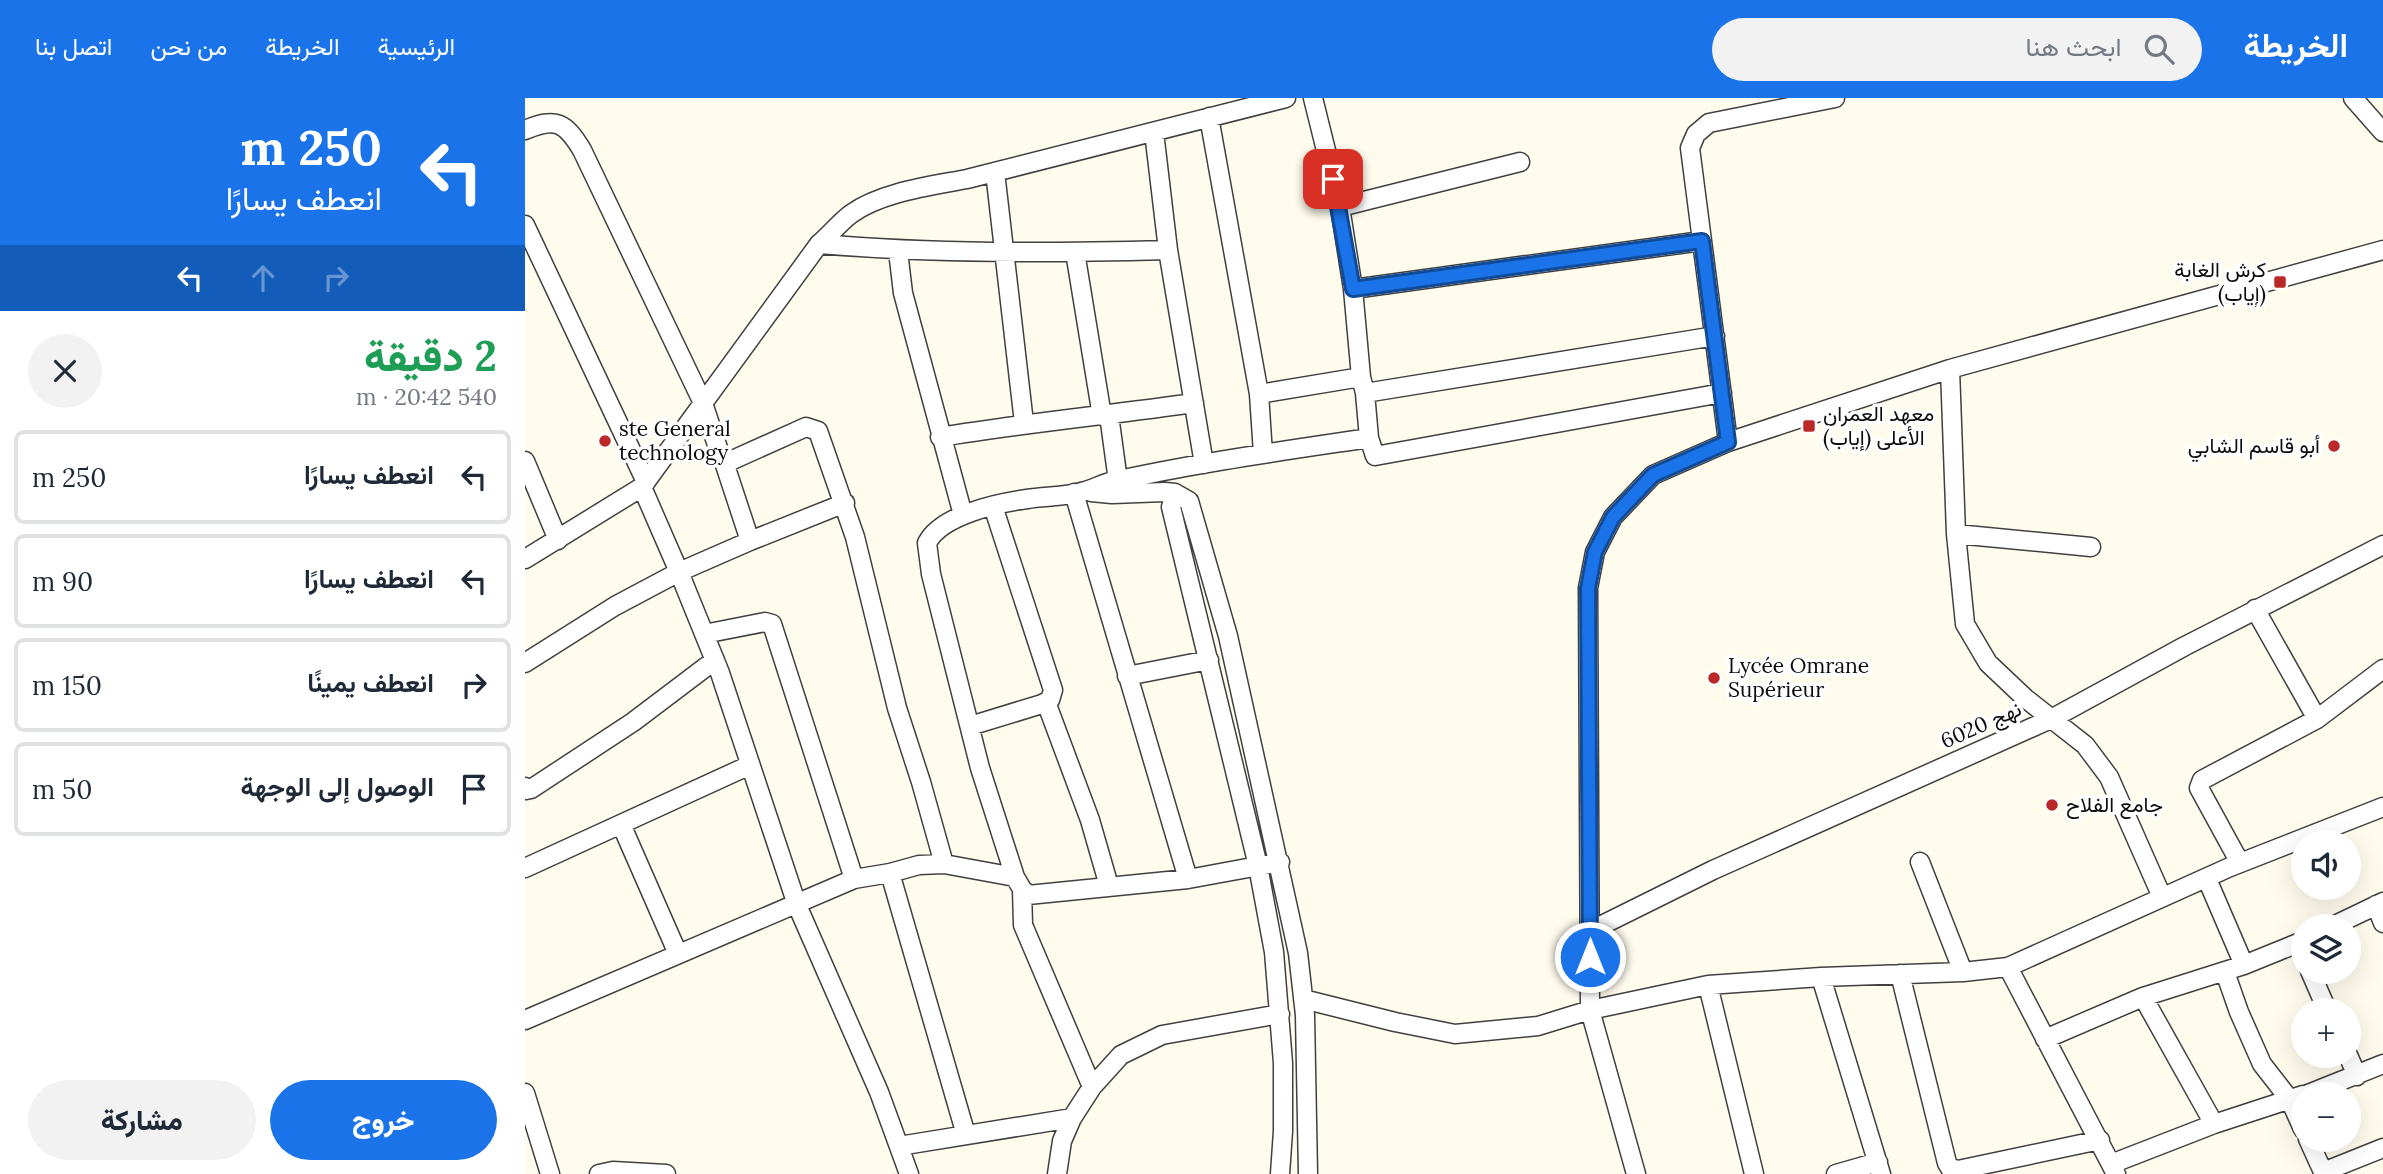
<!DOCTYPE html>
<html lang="ar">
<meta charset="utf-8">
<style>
body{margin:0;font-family:Lora,Vazirmatn,serif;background:#f2f2f3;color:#1f2937;direction:rtl;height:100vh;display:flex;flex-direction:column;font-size:26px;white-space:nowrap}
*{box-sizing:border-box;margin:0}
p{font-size:23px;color:#747a83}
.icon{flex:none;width:38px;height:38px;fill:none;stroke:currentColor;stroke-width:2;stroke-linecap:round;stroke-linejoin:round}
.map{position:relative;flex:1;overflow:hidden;direction:ltr}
.details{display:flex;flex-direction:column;background:#fff;width:525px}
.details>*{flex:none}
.guide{background:#1a73e8;color:#fff;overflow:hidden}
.buttons{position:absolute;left:1766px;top:732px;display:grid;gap:14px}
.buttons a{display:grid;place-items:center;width:70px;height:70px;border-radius:50%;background:#fff;box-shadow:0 7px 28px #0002;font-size:35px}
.pin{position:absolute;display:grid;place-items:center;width:60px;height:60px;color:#fff;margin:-30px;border-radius:14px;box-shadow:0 4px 10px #0006}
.me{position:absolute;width:77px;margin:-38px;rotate:0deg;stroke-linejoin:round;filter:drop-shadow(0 0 5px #0008)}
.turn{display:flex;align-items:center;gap:24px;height:147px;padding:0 28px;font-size:32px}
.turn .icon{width:91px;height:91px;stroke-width:2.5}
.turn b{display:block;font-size:49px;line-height:60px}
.lanes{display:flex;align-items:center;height:66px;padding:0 28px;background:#0003;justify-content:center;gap:35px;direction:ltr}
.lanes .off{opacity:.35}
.round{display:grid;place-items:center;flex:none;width:74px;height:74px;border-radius:37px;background:#f2f2f3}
.summary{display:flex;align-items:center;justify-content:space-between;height:119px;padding:0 28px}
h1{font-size:42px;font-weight:800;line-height:52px;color:#1e9e55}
.cta{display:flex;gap:14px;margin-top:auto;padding:14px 28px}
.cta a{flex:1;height:80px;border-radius:42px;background:#1a73e8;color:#fff;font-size:28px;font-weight:800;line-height:80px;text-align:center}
.cta a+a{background:#f2f2f3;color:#1f2937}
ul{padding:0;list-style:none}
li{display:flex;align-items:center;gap:21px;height:94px;margin:0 14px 10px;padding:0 14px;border:4px solid #e0e1e3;border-radius:10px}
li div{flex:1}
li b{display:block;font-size:26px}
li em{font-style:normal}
header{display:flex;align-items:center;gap:42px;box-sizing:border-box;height:98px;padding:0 35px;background:#1a73e8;color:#fff}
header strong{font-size:33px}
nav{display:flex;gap:38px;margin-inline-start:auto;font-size:24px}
.search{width:490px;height:63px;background:#f2f2f3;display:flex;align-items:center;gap:18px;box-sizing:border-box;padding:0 24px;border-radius:38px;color:#747a83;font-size:26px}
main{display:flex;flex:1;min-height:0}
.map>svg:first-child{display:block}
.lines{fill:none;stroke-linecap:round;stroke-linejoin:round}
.minor-casing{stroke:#404040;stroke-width:21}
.minor{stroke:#fff;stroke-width:18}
.route-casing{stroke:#114b97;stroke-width:18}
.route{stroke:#1a73e8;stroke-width:12}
.poi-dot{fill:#ba2828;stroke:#fff;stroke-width:2.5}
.labels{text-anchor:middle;stroke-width:7;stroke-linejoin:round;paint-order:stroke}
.poi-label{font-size:21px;fill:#0d0d0d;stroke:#fff;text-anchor:start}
.street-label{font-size:21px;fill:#0d0d0d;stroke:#fff}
</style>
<header>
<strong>الخريطة</strong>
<div class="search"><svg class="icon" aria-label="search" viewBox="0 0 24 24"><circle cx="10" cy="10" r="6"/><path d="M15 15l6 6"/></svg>ابحث هنا</div>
<nav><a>الرئيسية</a><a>الخريطة</a><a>من نحن</a><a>اتصل بنا</a></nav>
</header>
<main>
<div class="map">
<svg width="1858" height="1076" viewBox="0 0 1858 1076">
<rect width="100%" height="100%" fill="#fffcee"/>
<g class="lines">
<g class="minor-casing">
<path id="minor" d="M788 0 815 109 828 191 836 279 840 295 844 340 850 358 1197 295
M1828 0 1858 34
M684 19 734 296 738 356
M0 32C31 19 40 24 57 52L178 305 197 362 203 364 281 329 293 333 330 439 372 610 396 684 419 766
M629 34 643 152 679 366
M470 74 499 325
M815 109 995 64
M0 127 121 384
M294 146C411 156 527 155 643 152
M373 153 378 195 438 417
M550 154 577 318
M828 191 1177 143
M1425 271 1431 436 1440 526 1463 565 1500 600 1560 647 1584 679 1637 799
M840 295 1190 238
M734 296 836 279
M584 317 593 383
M415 339C500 325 584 317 669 305
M1203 344 1165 50 1171 36 1184 25 1310 0
M0 363 33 442
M199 364 225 443 320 405
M117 389 154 474 195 575 272 807 354 994 384 1076
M566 394 587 396 640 394 650 395 664 403 703 538 773 855 780 917 783 1076
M549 395 663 781
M650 395 646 409 733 768 749 854 758 965V1033L755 1076
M1431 436 1566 449
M0 461 117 389 294 146C305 137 315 124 326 116 356 94 406 88 442 81L761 0
M1730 511 1792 621
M179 536 240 524 247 526 329 781
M0 565 90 508 154 474 225 443
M602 578 684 562
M521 604 565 722 584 788
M445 628 517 606 525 602 528 592 468 408
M0 689 1 692 6 691 108 624 190 562
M96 726 153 856
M755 764 663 781 503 797 497 791 490 779 455 670 406 476 402 445C416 417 473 405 502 401 521 398 542 399 560 393 569 391 577 386 585 384 670 365 757 353 844 340
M1395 764 1438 874
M1715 765 1674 690 1677 682 1792 621 1858 571
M0 770 225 667
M365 775 441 1037
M1682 781 1719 867
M497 791 498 827 567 989
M1851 807 1858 825
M1808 828 1858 804
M1065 833 1188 772 1528 620 1660 548 1858 447
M1483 869 1591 1076
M1785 873 1802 912
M1700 874 1714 914 1737 966 1765 1002 1778 1031
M1375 876 1422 1065 1425 1070 1433 1072 1575 1042
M1296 879 1356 1076
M1183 887 1229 1076
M1618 899 1689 1026
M778 901 870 924 930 936 1013 928 1065 912 1183 887 1296 879 1438 874 1483 869 1705 769 1858 709
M0 922 329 781 365 775 394 767 419 766 490 779
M1520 941 1618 899 1719 867 1778 843
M1823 957 1832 978
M0 995 25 1076
M1783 996 1858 966
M1783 1041 1799 1076
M374 1048 547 1020
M1586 1066 1689 1026 1778 997
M1798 1074 1858 1050
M74 1076 88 1073 141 1076
M532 1076 537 1043 547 1020 567 989 596 957 637 937 755 916
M1111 1076 1065 912 1063 490 1070 454 1088 419 1128 377 1203 344 1425 271 1858 152
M1311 1076 1353 1064"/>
</g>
<use href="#minor" class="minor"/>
</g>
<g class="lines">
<g class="route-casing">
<path id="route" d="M808 81 828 191 1177 143 1203 344 1128 377 1088 419 1070 454 1063 490 1065 859"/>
</g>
<use href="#route" class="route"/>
</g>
<g class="poi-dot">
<rect x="1748" y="177" width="14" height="14" rx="3.5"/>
<rect x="1277" y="321" width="14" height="14" rx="3.5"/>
<circle cx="80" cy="343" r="7"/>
<circle cx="1809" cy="348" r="7"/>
<circle cx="1189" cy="580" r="7"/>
<circle cx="1527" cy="707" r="7"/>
</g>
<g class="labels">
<g class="poi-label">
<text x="1741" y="179" text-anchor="end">كرش الغابة<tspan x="1741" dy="24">(إياب)</tspan></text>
<text x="1298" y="323">معهد العمران<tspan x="1298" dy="24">الأعلى (إياب)</tspan></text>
<text x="94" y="338">ste General<tspan x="94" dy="24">technology</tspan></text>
<text x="1795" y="355" text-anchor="end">أبو قاسم الشابي</text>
<text x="1203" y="575">Lycée Omrane<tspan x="1203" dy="24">Supérieur</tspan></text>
<text x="1541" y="714">جامع الفلاح</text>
</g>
<g class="street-label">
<text transform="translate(1456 627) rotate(-24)" y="7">نهج 6020</text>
</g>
</g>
</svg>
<div class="buttons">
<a><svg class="icon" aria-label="sound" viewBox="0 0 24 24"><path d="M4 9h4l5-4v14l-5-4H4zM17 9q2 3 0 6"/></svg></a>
<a><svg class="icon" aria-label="layers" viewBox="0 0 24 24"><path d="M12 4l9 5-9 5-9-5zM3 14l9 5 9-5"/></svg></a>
<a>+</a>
<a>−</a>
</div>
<div class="pin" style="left:808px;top:81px;background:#d93025"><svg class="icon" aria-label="arrive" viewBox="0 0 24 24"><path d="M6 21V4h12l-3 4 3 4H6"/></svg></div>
<svg class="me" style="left:1065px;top:859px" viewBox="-20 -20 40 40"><circle r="17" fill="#1a73e8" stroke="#fff" stroke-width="3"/><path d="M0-11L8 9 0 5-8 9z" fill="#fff"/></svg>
</div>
<section class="details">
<div class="guide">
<div class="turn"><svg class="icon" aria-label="left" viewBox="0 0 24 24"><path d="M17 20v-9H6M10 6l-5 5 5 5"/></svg><div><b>250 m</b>انعطف يسارًا</div></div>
<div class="lanes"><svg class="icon" aria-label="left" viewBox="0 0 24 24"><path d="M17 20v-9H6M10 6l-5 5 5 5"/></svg><svg class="icon off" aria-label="ahead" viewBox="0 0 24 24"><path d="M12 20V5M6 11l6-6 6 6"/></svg><svg class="icon off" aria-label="right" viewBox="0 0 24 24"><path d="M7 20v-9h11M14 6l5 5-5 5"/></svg></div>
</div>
<div class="summary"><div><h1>2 دقيقة</h1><p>540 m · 20:42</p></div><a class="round"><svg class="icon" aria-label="close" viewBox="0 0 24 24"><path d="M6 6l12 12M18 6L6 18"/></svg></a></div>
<ul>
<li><svg class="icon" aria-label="left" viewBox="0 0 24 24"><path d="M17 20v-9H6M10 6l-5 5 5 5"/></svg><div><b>انعطف يسارًا</b></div><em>250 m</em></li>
<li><svg class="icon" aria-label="left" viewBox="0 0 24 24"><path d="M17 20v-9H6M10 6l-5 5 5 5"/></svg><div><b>انعطف يسارًا</b></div><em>90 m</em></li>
<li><svg class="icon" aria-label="right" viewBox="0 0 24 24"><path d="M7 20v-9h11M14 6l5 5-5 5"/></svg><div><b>انعطف يمينًا</b></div><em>150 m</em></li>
<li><svg class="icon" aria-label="arrive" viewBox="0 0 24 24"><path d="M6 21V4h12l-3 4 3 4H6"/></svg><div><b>الوصول إلى الوجهة</b></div><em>50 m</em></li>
</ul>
<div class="cta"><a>خروج</a><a>مشاركة</a></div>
</section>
</main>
